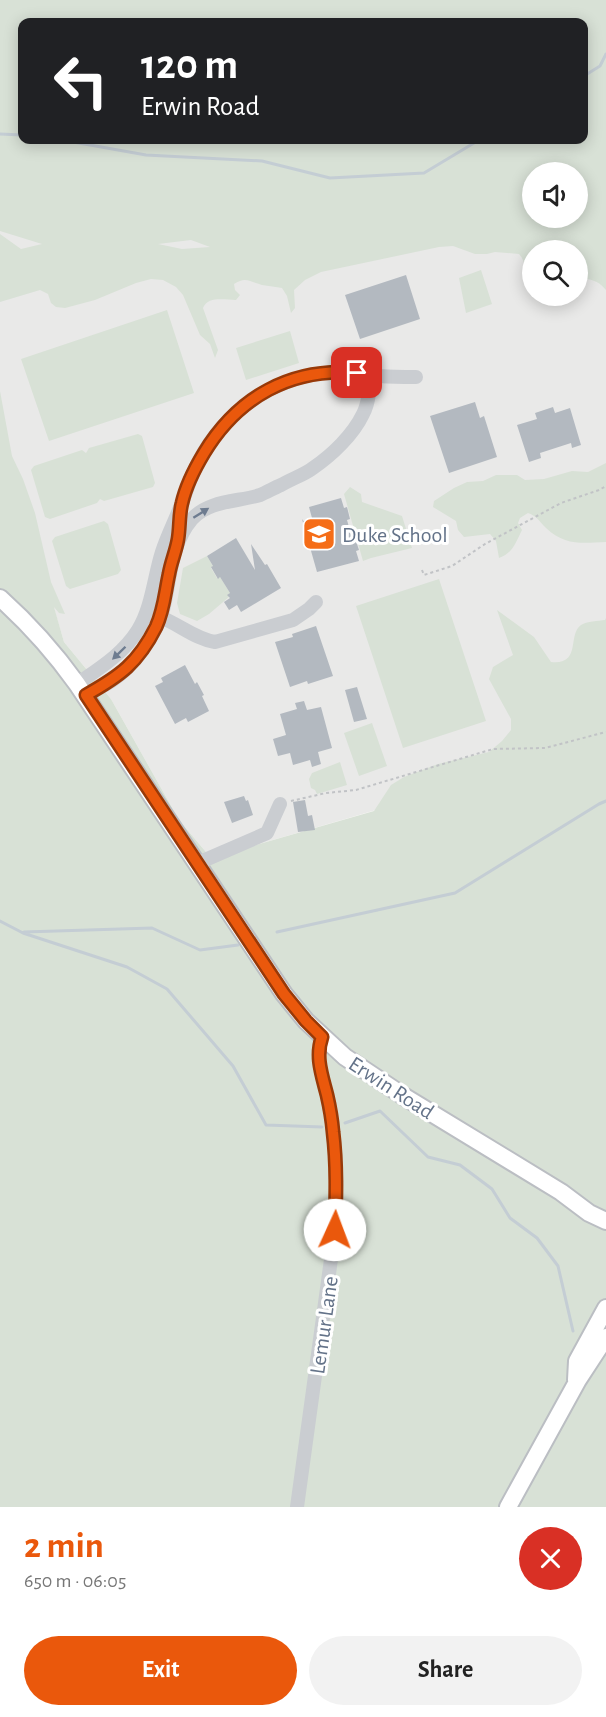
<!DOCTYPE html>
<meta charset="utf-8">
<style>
body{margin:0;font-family:"Alegreya Sans",sans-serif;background:#f2f2f2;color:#222;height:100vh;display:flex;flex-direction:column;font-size:22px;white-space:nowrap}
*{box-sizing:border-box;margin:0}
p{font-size:20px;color:#767676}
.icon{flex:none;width:33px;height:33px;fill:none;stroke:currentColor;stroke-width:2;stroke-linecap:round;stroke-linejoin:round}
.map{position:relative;height:1507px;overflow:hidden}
.panel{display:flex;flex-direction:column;background:#fff;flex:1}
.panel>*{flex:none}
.guide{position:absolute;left:18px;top:18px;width:570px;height:126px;border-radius:12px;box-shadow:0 3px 15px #0003;background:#202124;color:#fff;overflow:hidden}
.controls{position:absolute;left:522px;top:162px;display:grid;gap:12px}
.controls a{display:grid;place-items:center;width:66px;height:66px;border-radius:50%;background:#fff;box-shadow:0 3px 15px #0003;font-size:30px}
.pin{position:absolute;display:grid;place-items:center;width:51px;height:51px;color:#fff;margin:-26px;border-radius:12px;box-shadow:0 3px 9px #0006}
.me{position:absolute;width:66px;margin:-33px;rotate:2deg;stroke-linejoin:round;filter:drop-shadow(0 0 4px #0008)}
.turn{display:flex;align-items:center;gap:21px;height:126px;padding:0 24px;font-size:27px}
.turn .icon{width:78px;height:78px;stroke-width:2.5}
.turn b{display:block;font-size:42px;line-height:51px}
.round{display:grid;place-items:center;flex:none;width:63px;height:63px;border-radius:32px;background:#f2f2f2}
.summary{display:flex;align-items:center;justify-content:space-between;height:102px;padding:0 24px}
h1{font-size:36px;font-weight:700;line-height:45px;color:#ea580c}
.primary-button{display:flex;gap:12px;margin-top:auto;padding:12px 24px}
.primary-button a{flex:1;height:69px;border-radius:36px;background:#ea580c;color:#fff;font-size:24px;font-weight:700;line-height:69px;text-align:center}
.primary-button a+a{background:#f2f2f2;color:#222}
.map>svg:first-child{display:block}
.built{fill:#e9e9e8;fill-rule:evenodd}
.green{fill:#d8e1d6;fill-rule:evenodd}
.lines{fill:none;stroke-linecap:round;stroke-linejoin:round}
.stream{stroke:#c4cdd4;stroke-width:3}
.building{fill:#b3b9c0}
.major-casing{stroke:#bbbec3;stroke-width:20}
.path{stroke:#c1c3c6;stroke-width:2;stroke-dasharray:3 3;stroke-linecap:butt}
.minor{stroke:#cacdd1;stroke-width:14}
.major{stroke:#fff;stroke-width:16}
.oneway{fill:#6e7c90}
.route-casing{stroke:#983908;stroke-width:15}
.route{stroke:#ea580c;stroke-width:10}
.labels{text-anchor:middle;stroke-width:6;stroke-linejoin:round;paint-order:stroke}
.poi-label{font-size:22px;fill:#647389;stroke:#fff;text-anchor:start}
.street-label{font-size:22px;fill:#647389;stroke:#fff}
</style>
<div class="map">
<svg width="606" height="1507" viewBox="0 0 606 1507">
<rect width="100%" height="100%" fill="#f8f8f5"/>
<path class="built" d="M0 117 22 140 532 172V218H578L606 191V743L211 858 179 820 111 699 64 642 0 426ZM532 250H578V296H532Z"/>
<path class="green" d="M0 0H606V290C598 280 590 279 578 278V250H532V281C524 275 527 262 519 254L495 252 487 254H475L453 246 439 247 321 272 305 280 294 290 295 308 291 313 287 296 282 288C276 287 269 286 262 285 250 282 246 276 234 284L235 290 240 295 236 300C224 300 208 296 203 308L218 350 215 358 210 344 200 335 183 295 176 287 163 280 151 279 136 283 95 300 65 308 56 307 51 303 48 294 40 290 0 302V234L21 249 42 244 0 231ZM22 22H584V140H22ZM532 172H578V218H532ZM191 240 210 247 182 249 158 244Z
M481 270 492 304 466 313 459 278Z
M167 310 194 393 49 441 21 359Z
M290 331 299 363 246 380 236 348Z
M0 391 12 456 23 479 35 513 51 582 65 614 59 613 54 607 64 642 111 699 179 820 211 858 374 811 391 785 404 777 438 764 489 752 502 741 511 730V719L489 679 493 667 513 655 497 610 534 637 551 662C582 665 567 635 581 625 587 621 598 621 605 620L606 618V1507H0Z
M138 434 142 436 155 483 153 487 104 501 100 499 97 503 50 519 45 517 31 470 34 466 82 450 86 453 89 448Z
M606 463V542C582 543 565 546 546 528 539 521 537 516 528 513L520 518 518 523 522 530C516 542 513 553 499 558L496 541 490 534 464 537 458 530 456 521 433 507 434 501 454 488 467 482 483 481 496 475H517L525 480 544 479 572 471 588 472Z
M350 487 361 494 362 502 402 516 412 548 371 558 363 561 344 494Z
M104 521 108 524 121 570 118 574 70 589 66 586 52 541 55 537Z
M207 556 213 566 211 568 217 578 220 577 230 593 228 595 229 597 209 614 197 621 180 614 177 603 183 568Z
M439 579 486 721 403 748 356 606Z
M372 723 387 766 359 776 344 733Z
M340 762 347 785 317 794 315 790 311 788 309 779 312 773Z"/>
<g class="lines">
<path class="stream" d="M584 76 600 66 606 54
M0 134 22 135
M62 140 146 155 262 161 330 178 424 173 479 140
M0 921 23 933 127 967 167 989 233 1066 266 1125 322 1127
M24 932 152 928 200 950 238 945
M277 932 455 893 599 804 606 801
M345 1123 380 1111 428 1157 460 1165 492 1189 510 1218 537 1238 558 1266 573 1331"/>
</g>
<path class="building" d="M406 275 420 319 360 339 345 295Z
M475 402 480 418 484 416 497 457 449 473 430 416Z
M553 407 555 413 570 408 581 445 572 448 571 443 540 453 541 458 529 462 517 425 537 419 535 413Z
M341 498 344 508 347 507 350 519 347 520 352 538H355L359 550 356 551 359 561 317 572 302 519 318 540 309 507Z
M236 538 255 570 251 544 265 565 267 564 281 588 241 612 237 605 229 610 224 602 230 598 227 595 230 593 220 577 218 579 211 567 213 566 207 556Z
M316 626 333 676 308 684 307 681 290 687 275 642 293 637 292 634Z
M185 665 195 684 197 682 204 695 202 696 209 711 188 722 186 718 175 724 155 686 163 682 161 678Z
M357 687 367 719 354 722 345 690Z
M304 701 307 710 321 707 332 748 318 752 321 764 312 767 310 760 293 765 290 753 278 756 273 739 286 735 280 714 297 709 295 703Z
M244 796 246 801 248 800 253 815 232 823 224 802Z
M305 800 308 816 312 815 315 830 298 832 293 802Z"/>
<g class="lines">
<g class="major-casing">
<path id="major" d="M0 598C29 624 54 652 77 684L284 994 306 1021 345 1057 405 1097 561 1192 589 1213 606 1221
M576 1380 577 1361 606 1308
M508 1507 578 1380 606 1337"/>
</g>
<path class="path" d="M422 570 424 575 452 566 485 544 561 503 599 490 606 486
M291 801 326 793 356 790 493 749 545 748 606 732"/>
<path class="minor" d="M160 617C179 624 195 639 215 642L293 620 309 609 316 602
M77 684C100 668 123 654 138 630 152 607 154 577 162 552 167 536 175 521 181 505 186 494 189 482 194 471 215 422 263 382 317 374 338 370 358 373 380 376 392 377 404 377 416 377
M85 695C95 690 105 686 113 680 135 665 156 635 163 610 171 579 170 545 192 519 209 500 238 502 260 495 267 492 274 488 281 485 291 479 304 475 313 468 332 455 353 435 363 414 369 403 370 387 371 374
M198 863 267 833 280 804
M297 1507 335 1230C336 1197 337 1165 333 1132 332 1120 330 1108 327 1096 322 1075 315 1057 322 1037"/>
<use href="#major" class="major"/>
</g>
<defs><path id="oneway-solid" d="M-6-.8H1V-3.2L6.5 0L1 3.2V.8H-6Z" transform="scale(1.5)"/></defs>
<g class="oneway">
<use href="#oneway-solid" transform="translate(201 513) rotate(-32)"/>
<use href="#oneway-solid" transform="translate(119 653) rotate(136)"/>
</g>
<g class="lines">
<g class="route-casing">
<path id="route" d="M335 1230C336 1197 337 1165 333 1132 332 1120 330 1108 327 1095 322 1075 315 1057 322 1037L306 1021 284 994 86 695C120 676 138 663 156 627 164 610 165 592 169 574 171 562 176 551 178 539 180 527 179 514 182 503 186 485 195 468 204 453 238 397 291 367 357 373"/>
</g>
<use href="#route" class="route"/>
</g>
<defs>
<g id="school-square" transform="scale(1.725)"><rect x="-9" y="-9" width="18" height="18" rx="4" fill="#f56d18" stroke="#fff"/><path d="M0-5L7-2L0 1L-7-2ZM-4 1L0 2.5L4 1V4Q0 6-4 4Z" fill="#fff"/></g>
</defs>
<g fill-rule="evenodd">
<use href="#school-square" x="319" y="534"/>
</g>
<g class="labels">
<g class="poi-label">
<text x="342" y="542">Duke School</text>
</g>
<g class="street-label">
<text transform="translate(392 1087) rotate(33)" y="8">Erwin Road</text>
<text transform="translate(323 1325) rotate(-82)" y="8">Lemur Lane</text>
</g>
</g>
</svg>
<div class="controls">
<a><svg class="icon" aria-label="sound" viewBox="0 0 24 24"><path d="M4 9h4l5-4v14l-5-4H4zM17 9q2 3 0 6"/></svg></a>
<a><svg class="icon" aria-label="search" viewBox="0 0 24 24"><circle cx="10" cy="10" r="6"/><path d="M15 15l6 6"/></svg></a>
</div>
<div class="pin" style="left:357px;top:373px;background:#d93025"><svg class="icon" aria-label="arrive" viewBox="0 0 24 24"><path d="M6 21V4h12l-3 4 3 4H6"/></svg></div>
<svg class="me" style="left:335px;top:1230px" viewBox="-20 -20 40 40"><circle r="19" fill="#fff"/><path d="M0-13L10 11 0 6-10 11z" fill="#ea580c"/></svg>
<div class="guide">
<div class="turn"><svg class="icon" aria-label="left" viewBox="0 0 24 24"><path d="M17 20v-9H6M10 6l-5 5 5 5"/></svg><div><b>120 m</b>Erwin Road</div></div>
</div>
</div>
<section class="panel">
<div class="summary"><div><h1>2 min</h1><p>650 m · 06:05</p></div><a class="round" style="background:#d93025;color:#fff"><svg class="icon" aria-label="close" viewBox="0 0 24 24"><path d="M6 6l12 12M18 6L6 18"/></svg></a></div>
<div class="primary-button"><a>Exit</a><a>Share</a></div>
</section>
